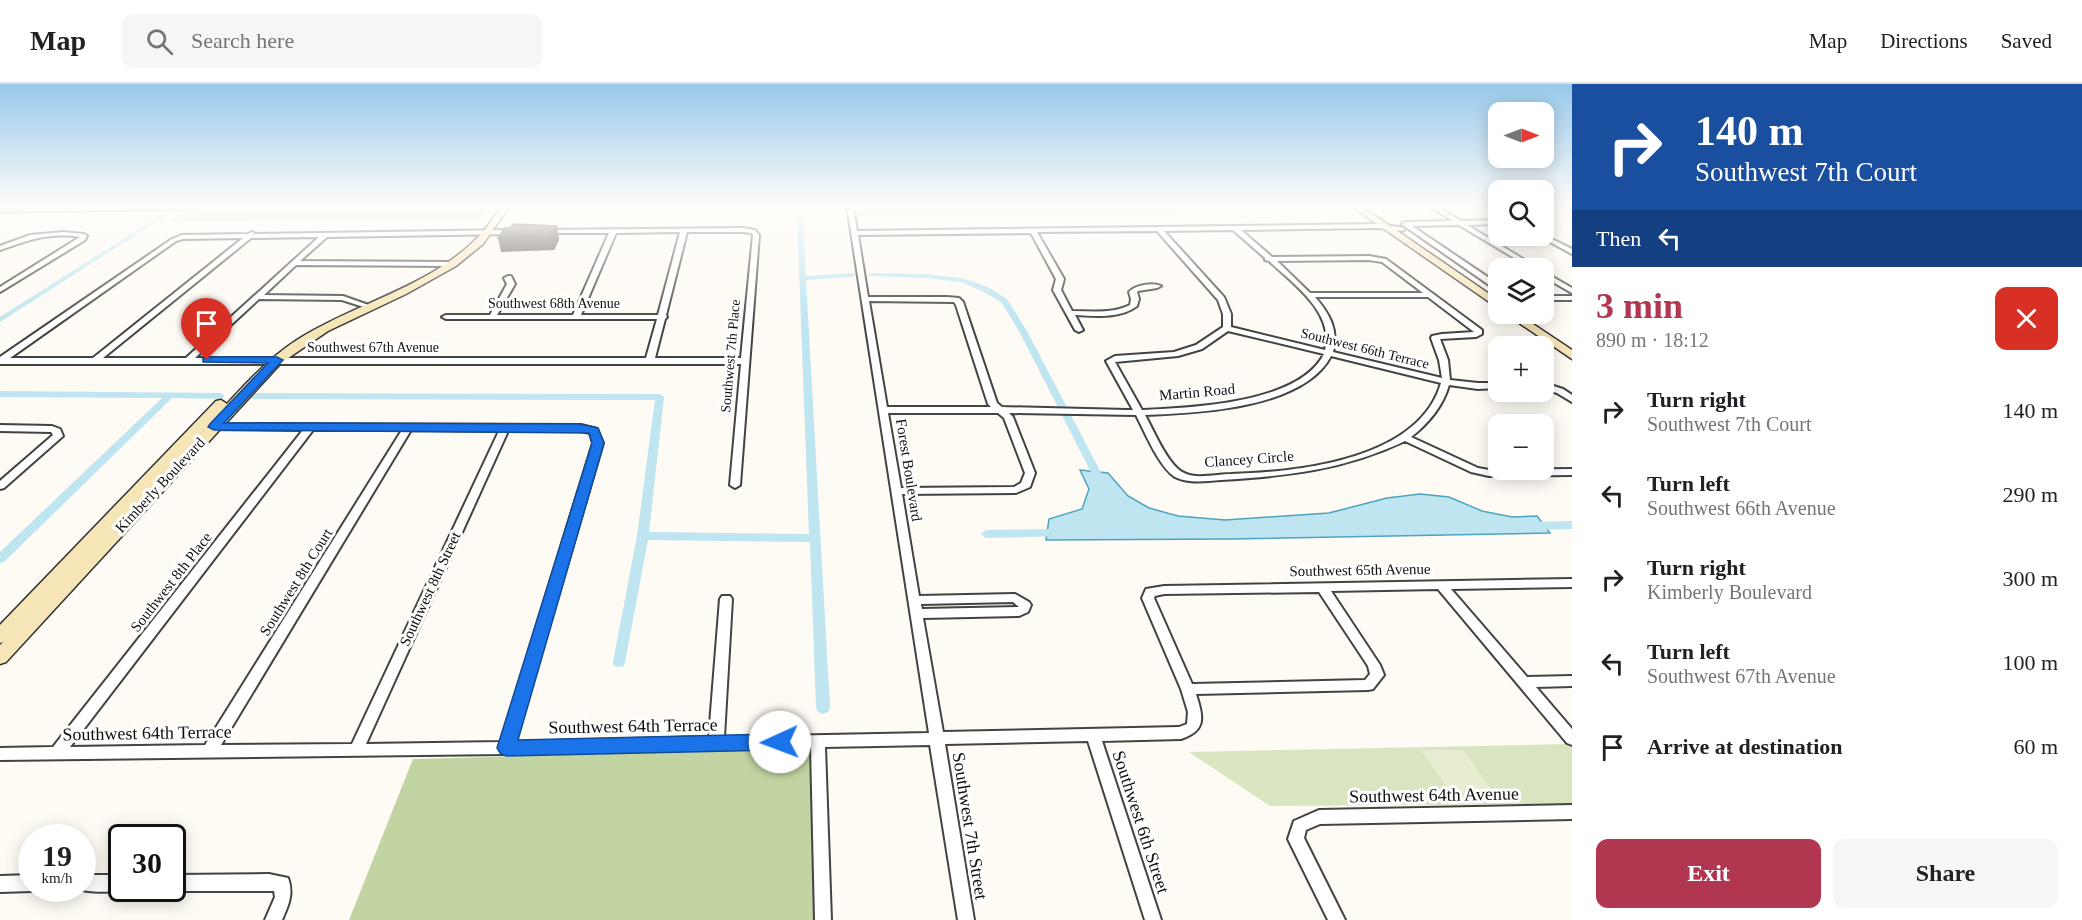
<!DOCTYPE html>
<meta charset="utf-8">
<style>
body{margin:0;font-family:Georgia,serif;background:#f6f6f6;color:#202124;height:100vh;display:flex;flex-direction:column;font-size:22px;white-space:nowrap}
*{box-sizing:border-box;margin:0}
p{font-size:20px;color:#757577}
.icon{flex:none;width:33px;height:33px;fill:none;stroke:currentColor;stroke-width:2;stroke-linecap:round;stroke-linejoin:round}
.map{position:relative;flex:1;overflow:hidden}
.panel{display:flex;flex-direction:column;background:#fff;width:510px}
.panel>*{flex:none}
.hud{background:#1a4fa0;color:#fff;overflow:hidden}
.needle{width:39px;rotate:90deg}
.fabs{position:absolute;left:1488px;top:18px;display:grid;gap:12px}
.fabs a{display:grid;place-items:center;width:66px;height:66px;border-radius:12px;background:#fff;box-shadow:0 3px 15px #0003;font-size:30px}
.speed{position:absolute;left:18px;top:740px;display:flex;gap:12px;font-size:30px;font-weight:700;text-align:center}
.speed>*{display:grid;place-content:center;width:78px;height:78px;border-radius:50%;background:#fff;box-shadow:0 3px 15px #0003;line-height:1}
.speed small{font-size:15px;font-weight:400}
.speed .limit{border:3px solid #111;border-radius:9px;background:#fff;color:#111}
.pin{position:absolute;display:grid;place-items:center;width:51px;height:51px;color:#fff;margin:-62px -26px;border-radius:50% 50% 50% 0;rotate:-45deg;box-shadow:0 0 6px #0007}
.pin .icon{rotate:45deg}
.me{position:absolute;width:66px;margin:-33px;rotate:268deg;stroke-linejoin:round;filter:drop-shadow(0 0 4px #0008)}
.turn{display:flex;align-items:center;gap:21px;height:126px;padding:0 24px;font-size:27px}
.turn .icon{width:78px;height:78px;stroke-width:2.5}
.turn b{display:block;font-size:42px;line-height:51px}
.then{display:flex;align-items:center;height:57px;padding:0 24px;background:#0003;gap:12px;font-size:22px}
.round{display:grid;place-items:center;flex:none;width:63px;height:63px;border-radius:12px;background:#f6f6f6}
.head{display:flex;align-items:center;justify-content:space-between;height:102px;padding:0 24px}
h1{font-size:36px;font-weight:800;line-height:45px;color:#b13750}
.cta{display:flex;gap:12px;margin-top:auto;padding:12px 24px}
.cta a{flex:1;height:69px;border-radius:12px;background:#b13750;color:#fff;font-size:24px;font-weight:800;line-height:69px;text-align:center}
.cta a+a{background:#f6f6f6;color:#202124}
ul{padding:0;list-style:none}
li{display:flex;align-items:center;gap:18px;height:84px;padding:0 24px}
li div{flex:1}
li b{display:block;font-size:22px}
li em{font-style:normal}
header{display:flex;align-items:center;gap:36px;box-sizing:border-box;height:84px;padding:0 30px;background:#fff;border-bottom:2px solid #e0e0e0}
header strong{font-size:28px}
nav{display:flex;gap:33px;margin-inline-start:auto;font-size:21px}
.search{width:420px;height:54px;background:#f6f6f6;display:flex;align-items:center;gap:15px;box-sizing:border-box;padding:0 21px;border-radius:12px;color:#757577;font-size:22px}
main{display:flex;flex:1;min-height:0}
.map>svg:first-child{display:block}
.green{fill:#d9e5c0}
.forest{fill:#c1d4a1}
.pitch{fill:#e8edd1}
.water{fill:#bee5f0;stroke:#4da4bf;stroke-width:1.5}
.lines{fill:none;stroke-linecap:round;stroke-linejoin:round}
.canal{fill:#bee5f0;fill-rule:evenodd}
.street-casing{stroke:#434343;stroke-width:4}
.secondary-casing{stroke:#323232;stroke-width:3}
.street{fill:#fff;fill-rule:evenodd}
.secondary{fill:#f6e5b6;fill-rule:evenodd}
.wall{fill:#4b4542}
.shaded-wall{fill:#3d3836}
.building{fill:#57504d;stroke:#3d3836;stroke-width:1.5}
.route{fill:#1a73e8;stroke:#114b97;stroke-width:1.5}
.labels{text-anchor:middle;stroke-width:6;stroke-linejoin:round;paint-order:stroke}
.far-street-label{font-size:14px;fill:#101010;stroke:#fff}
.street-label{font-size:15px;fill:#101010;stroke:#fff}
.near-street-label{font-size:18px;fill:#101010;stroke:#fff}
</style>
<header>
<strong>Map</strong>
<div class="search"><svg class="icon" aria-label="search" viewBox="0 0 24 24"><circle cx="10" cy="10" r="6"/><path d="M15 15l6 6"/></svg>Search here</div>
<nav><a>Map</a><a>Directions</a><a>Saved</a></nav>
</header>
<main>
<div class="map">
<svg width="1572" height="836" viewBox="0 0 1572 836">
<rect width="100%" height="100%" fill="#fefaf4"/>
<path class="green" d="M857 122H1348L1357 127 859 131Z
M482 123 487 125 479 135 172 137 188 125Z
M1569 660 1572 664V720L1270 722 1189 668Z"/>
<path class="forest" d="M792 665 811 669 814 682 816 836H349L413 675Z"/>
<path class="pitch" d="M708 122 777 123V129H707Z
M1421 666H1463L1494 709H1451Z"/>
<path class="water" d="M1080 386 1108 389 1128 412 1149 424 1178 432 1225 436 1329 429 1387 414 1420 410 1449 413 1482 427 1512 433 1537 432 1550 449 1229 455 1046 456 1049 435 1082 425 1089 405Z"/>
<g class="lines">
<path class="canal" d="M170 125 173 127 172 128 0 238V233Z
M800 132 803 134 806 192 852 189 856 191 852 193 806 196 830 624 828 628 823 630 818 628 816 624 810 458 648 456 625 578 624 582 619 583 614 582 613 578 637 452 655 316 252 315 248 312 252 309 660 310 664 313 649 448 809 450 797 134Z
M872 189 925 190 962 194 988 203 1007 215 1027 247 1107 400 1106 402H1098L1097 400 1019 247 1001 218 982 207 961 198 925 194 870 192 868 191Z
M0 307 221 309 225 312 221 315 172 314 4 478 0 479V468L162 314 0 313Z
M1572 437V445L1530 446 1525 442 1530 438Z
M1059 445 1063 446 1064 449 1063 452 986 454 981 450 986 446Z"/>
<g class="street-casing">
<path id="street" d="M847 122H853L857 147 1379 140 1404 144V146L1402 147 1379 144 1241 146 1272 173 1369 172 1386 175 1482 246V250L1476 253 1440 255 1448 276 1450 296 1478 299H1498V304L1478 305 1449 301C1443 322 1428 340 1411 353L1478 384 1489 386 1572 385V391L1489 392 1471 388 1405 357C1344 386 1287 392 1221 396 1206 397 1189 400 1175 393 1159 383 1145 348 1136 331L1009 329 1013 333 1035 389 1030 403 1016 409 902 410 919 512 1015 510 1029 518 1031 521 1028 528 1019 532 923 534 943 648 1179 643 1187 640 1188 628 1181 605 1142 514 1146 505 1164 502 1572 495V503L1451 505 1527 593 1572 592V602L1536 603 1572 645V661L1567 659 1438 505 1331 507 1380 581 1384 591 1373 605 1368 606 1196 610C1203 633 1207 646 1181 655L1102 657 1161 836H1145L1088 657 945 660 974 836H958L930 661 825 663 831 836H815L811 663 506 670 0 676V664L53 663 303 346 205 345 203 343 208 340 581 341 597 345 603 359 515 658 709 653 720 515 722 512H730L732 515 724 653 929 649ZM1233 146 1265 174V176L1269 177C1293 199 1335 229 1325 266L1231 243V230L1224 213 1164 147ZM1157 147 1218 216 1223 230V243L1196 261 1174 268 1115 272 1106 277 1133 326H1127L1002 323 997 319 963 218 959 214 947 213H868L858 151 1031 149 1056 195 1053 206 1075 246 1079 248 1083 246 1075 231C1095 232 1120 235 1137 222L1139 215 1137 208 1138 207 1157 204 1161 202C1153 198 1135 201 1129 208L1131 215 1130 221C1112 230 1092 227 1072 227L1061 206 1064 195 1037 148ZM1369 176 1382 178 1423 209H1310L1277 177ZM1315 213H1428L1474 248 1442 250 1432 252 1431 254 1439 276 1442 294 1333 268C1339 246 1329 229 1315 213ZM869 217 954 218 956 221 988 320 991 323H887ZM1228 247 1324 270C1299 320 1190 324 1142 326L1115 278 1178 272 1202 265ZM1331 272 1441 299C1419 376 1298 388 1231 390 1217 390 1195 396 1182 388 1167 379 1154 347 1145 331 1197 329 1303 325 1331 272ZM888 329H998L1004 334 1025 389 1021 399 1014 403 901 404ZM313 346H402L205 661 70 663ZM411 346 499 347 352 660 221 661ZM508 347H581L590 349 593 359 501 658 366 660ZM1319 508 1368 582 1370 590 1365 596 1192 600 1154 514 1155 512 1164 510ZM1013 518 1019 523 922 525 921 520Z
M1429 122H1436L1461 137 1498 136V140L1467 141 1538 184H1531L1459 141 1412 142 1498 200V205H1495L1403 141 1402 140 1405 138 1453 137Z
M743 144 755 146 759 151 740 401 735 404 730 401 741 280H0V273L172 155 182 151 248 150 252 148 255 150 516 146 519 148 516 150 327 153 300 177 451 178 454 180 451 182 296 181 264 211 343 212 374 223 370 225 342 216 259 215 195 274H646L657 235H446L442 233 446 231H490L507 200 504 194 508 192H511L515 200 497 231H573L609 149H543L541 148V146ZM680 148 658 231H581L616 149ZM687 148H743L751 149 753 151 741 274H655L665 235 667 233 666 231ZM319 153 186 274H103L251 154ZM243 154 93 274H10L176 157 183 155Z
M63 148 84 150 87 152 85 156 0 208V203L80 153C49 148 29 156 0 166V162L30 151Z
M1544 151 1572 165V170L1539 152Z
M1544 188 1572 204V209L1544 193Z
M1544 212H1572V216H1544Z
M1544 299 1563 305 1572 311V318L1557 309 1544 305Z
M0 341 52 342 60 345 63 352 4 404 0 405V397L53 351 51 348 0 347Z
M1572 721V735L1320 740 1306 746 1304 754 1345 836H1328L1288 755 1294 737 1319 726Z
M269 790 288 794C294 810 288 822 282 836H265L275 813 274 807H172L166 804H172V791Z
M32 791V804L38 805 32 807 0 808V792Z
M82 791H122V804H128C118 809 86 809 76 804H82Z"/>
</g>
<g class="secondary-casing">
<path id="secondary" d="M0 122H195L191 125 0 128Z
M502 122H510L483 160 456 182 406 210 328 247 281 279 6 578 0 580V561L3 558 0 559V541L216 317 221 316 227 320 183 369C217 333 256 282 297 256 353 220 424 205 473 158 485 148 493 134 502 122Z
M1351 122H1361L1498 216V224Z
M1506 230H1518L1572 266V275Z"/>
</g>
<use href="#street" class="street"/>
<use href="#secondary" class="secondary"/>
</g>
<path class="wall" d="M557 142 559 156 554 166 501 168 498 154Z"/>
<path class="shaded-wall" d="M557 142 559 156 554 166 551 152Z"/>
<path class="building" d="M513 140 557 142 551 152 498 154 505 144H510Z"/>
<linearGradient id="sky" x2="0" y2="1"><stop stop-color="#97c8eb"/><stop offset="0.51" stop-color="#fffdfa"/><stop offset="1" stop-color="#fffdfa" stop-opacity="0"/></linearGradient>
<rect width="1572" height="239" fill="url(#sky)"/>
<path class="route" d="M207 273H277L283 276 224 339 580 340 598 344 604 359 518 656 780 650 786 652 789 658 786 663 780 666 506 672 500 669 497 664 592 359 589 349 214 346 208 343 210 340 268 279 203 278V274Z"/>
<g class="labels">
<g class="far-street-label">
<text x="554" y="224">Southwest 68th Avenue</text>
<text x="373" y="268">Southwest 67th Avenue</text>
<text transform="translate(1365 264) rotate(14)" y="5">Southwest 66th Terrace</text>
<text transform="translate(730 272) rotate(-85)" y="5">Southwest 7th Place</text>
</g>
<g class="street-label">
<text transform="translate(1197 308) rotate(-5)" y="5">Martin Road</text>
<text transform="translate(1249 375) rotate(-4)" y="5">Clancey Circle</text>
<text transform="translate(909 386) rotate(81)" y="5">Forest Boulevard</text>
<text transform="translate(160 401) rotate(-47)" y="5">Kimberly Boulevard</text>
<text transform="translate(1360 486) rotate(-1)" y="5">Southwest 65th Avenue</text>
<text transform="translate(171 498) rotate(-52)" y="5">Southwest 8th Place</text>
<text transform="translate(296 498) rotate(-58)" y="5">Southwest 8th Court</text>
<text transform="translate(430 505) rotate(-65)" y="5">Southwest 8th Street</text>
</g>
<g class="near-street-label">
<text transform="translate(633 642) rotate(-1)" y="6">Southwest 64th Terrace</text>
<text transform="translate(147 649) rotate(-1)" y="6">Southwest 64th Terrace</text>
<text transform="translate(1434 711) rotate(-1)" y="6">Southwest 64th Avenue</text>
<text transform="translate(1141 738) rotate(72)" y="6">Southwest 6th Street</text>
<text transform="translate(970 742) rotate(81)" y="6">Southwest 7th Street</text>
</g>
</g>
</svg>
<div class="fabs">
<a><svg class="needle" viewBox="-14 -14 28 28"><path d="M0-13l5 13h-10z" fill="#e53935"/><path d="M0 13l5-13h-10z" fill="#757577"/></svg></a>
<a><svg class="icon" aria-label="search" viewBox="0 0 24 24"><circle cx="10" cy="10" r="6"/><path d="M15 15l6 6"/></svg></a>
<a><svg class="icon" aria-label="layers" viewBox="0 0 24 24"><path d="M12 4l9 5-9 5-9-5zM3 14l9 5 9-5"/></svg></a>
<a>+</a>
<a>−</a>
</div>
<div class="speed"><div>19<small>km/h</small></div><div class="limit">30</div></div>
<div class="pin" style="left:207px;top:276px;background:#d93025"><svg class="icon" aria-label="arrive" viewBox="0 0 24 24"><path d="M6 21V4h12l-3 4 3 4H6"/></svg></div>
<svg class="me" style="left:780px;top:658px" viewBox="-20 -20 40 40"><circle r="19" fill="#fff"/><path d="M0-13L10 11 0 6-10 11z" fill="#1a73e8"/></svg>
</div>
<section class="panel">
<div class="hud">
<div class="turn"><svg class="icon" aria-label="right" viewBox="0 0 24 24"><path d="M7 20v-9h11M14 6l5 5-5 5"/></svg><div><b>140 m</b>Southwest 7th Court</div></div>
<div class="then">Then<svg class="icon" aria-label="left" viewBox="0 0 24 24"><path d="M17 20v-9H6M10 6l-5 5 5 5"/></svg></div>
</div>
<div class="head"><div><h1>3 min</h1><p>890 m · 18:12</p></div><a class="round" style="background:#d93025;color:#fff"><svg class="icon" aria-label="close" viewBox="0 0 24 24"><path d="M6 6l12 12M18 6L6 18"/></svg></a></div>
<ul>
<li><svg class="icon" aria-label="right" viewBox="0 0 24 24"><path d="M7 20v-9h11M14 6l5 5-5 5"/></svg><div><b>Turn right</b><p>Southwest 7th Court</p></div><em>140 m</em></li>
<li><svg class="icon" aria-label="left" viewBox="0 0 24 24"><path d="M17 20v-9H6M10 6l-5 5 5 5"/></svg><div><b>Turn left</b><p>Southwest 66th Avenue</p></div><em>290 m</em></li>
<li><svg class="icon" aria-label="right" viewBox="0 0 24 24"><path d="M7 20v-9h11M14 6l5 5-5 5"/></svg><div><b>Turn right</b><p>Kimberly Boulevard</p></div><em>300 m</em></li>
<li><svg class="icon" aria-label="left" viewBox="0 0 24 24"><path d="M17 20v-9H6M10 6l-5 5 5 5"/></svg><div><b>Turn left</b><p>Southwest 67th Avenue</p></div><em>100 m</em></li>
<li><svg class="icon" aria-label="arrive" viewBox="0 0 24 24"><path d="M6 21V4h12l-3 4 3 4H6"/></svg><div><b>Arrive at destination</b></div><em>60 m</em></li>
</ul>
<div class="cta"><a>Exit</a><a>Share</a></div>
</section>
</main>
